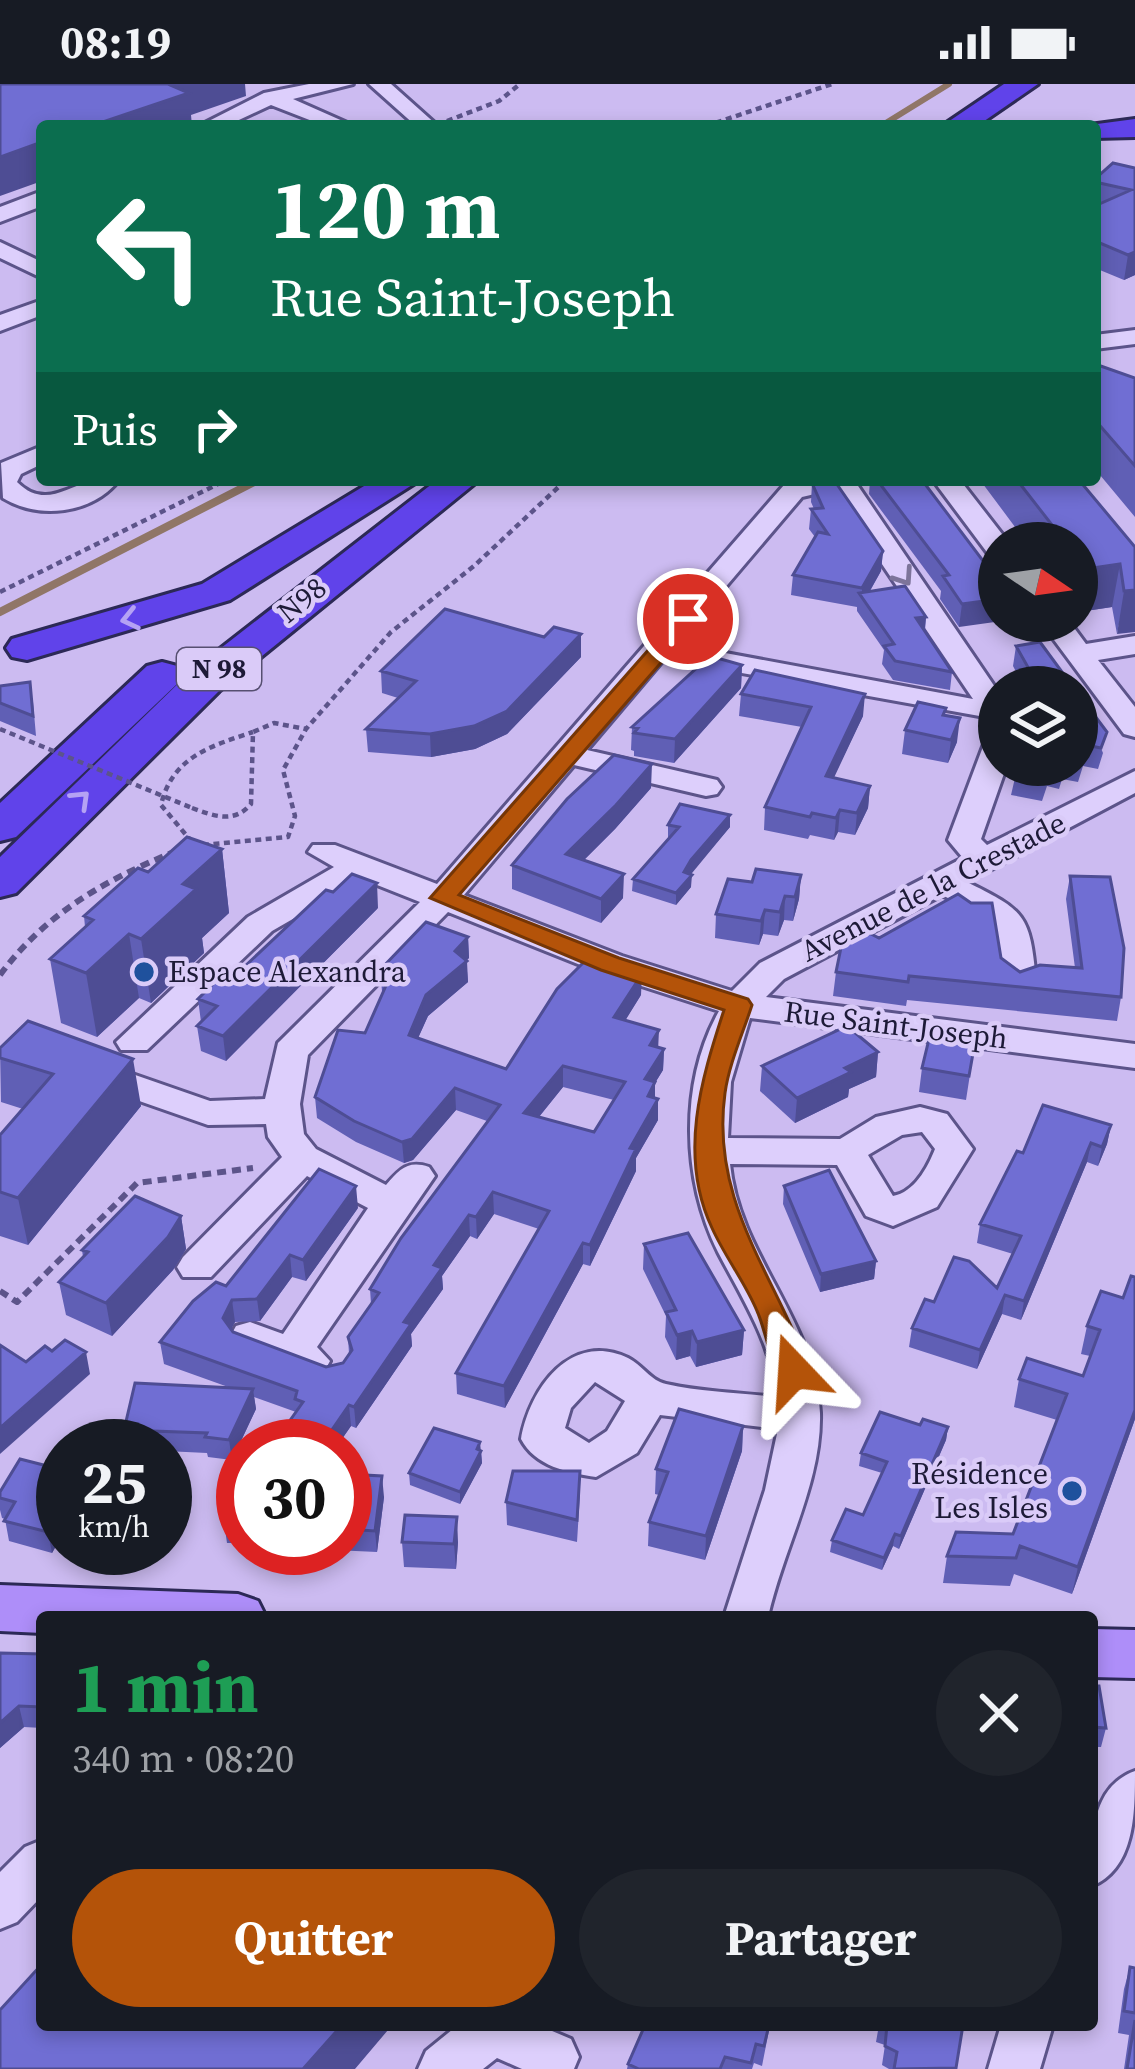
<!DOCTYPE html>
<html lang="fr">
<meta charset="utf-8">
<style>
body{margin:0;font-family:"Source Serif 4",serif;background:#20242c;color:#f1f3f6;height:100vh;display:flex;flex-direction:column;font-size:45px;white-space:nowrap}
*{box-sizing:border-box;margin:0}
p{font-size:39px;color:#9ea1a6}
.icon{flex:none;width:66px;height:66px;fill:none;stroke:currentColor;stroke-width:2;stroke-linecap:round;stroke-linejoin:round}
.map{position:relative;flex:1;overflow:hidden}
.drawer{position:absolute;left:36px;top:1527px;width:1062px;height:420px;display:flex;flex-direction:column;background:#171b24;border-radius:12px;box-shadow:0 6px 18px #0003}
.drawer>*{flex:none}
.top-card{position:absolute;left:36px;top:36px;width:1065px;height:366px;border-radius:12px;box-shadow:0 6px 18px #0003;background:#0b6e4f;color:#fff;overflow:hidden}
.needle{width:78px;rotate:103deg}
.controls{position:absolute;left:978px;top:438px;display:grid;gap:24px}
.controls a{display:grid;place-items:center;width:120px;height:120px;border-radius:50%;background:#171b24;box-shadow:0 6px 18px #0003;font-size:60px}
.speed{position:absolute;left:36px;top:1335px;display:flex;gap:24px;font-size:60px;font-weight:700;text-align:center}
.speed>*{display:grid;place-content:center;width:156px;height:156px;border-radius:50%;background:#171b24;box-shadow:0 6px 18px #0003;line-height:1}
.speed small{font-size:30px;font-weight:400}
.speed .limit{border:18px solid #d22;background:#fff;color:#111}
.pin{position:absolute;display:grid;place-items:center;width:102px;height:102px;color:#fff;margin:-51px;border:6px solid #fff;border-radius:50%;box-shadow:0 3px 12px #0007}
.me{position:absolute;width:132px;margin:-66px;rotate:340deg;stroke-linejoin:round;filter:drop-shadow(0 0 9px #0008)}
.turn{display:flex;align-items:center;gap:42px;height:252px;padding:0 36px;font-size:54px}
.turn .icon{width:156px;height:156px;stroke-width:2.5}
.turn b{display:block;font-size:84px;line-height:102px}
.then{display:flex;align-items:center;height:114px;padding:0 36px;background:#0003;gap:24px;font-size:45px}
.round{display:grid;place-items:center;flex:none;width:126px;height:126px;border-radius:63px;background:#20242c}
.headline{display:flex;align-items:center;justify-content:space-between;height:204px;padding:0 36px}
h1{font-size:72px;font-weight:700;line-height:90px;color:#1e9e55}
.action{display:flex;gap:24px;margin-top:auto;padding:24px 36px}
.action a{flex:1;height:138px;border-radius:72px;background:#b45309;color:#fff;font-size:48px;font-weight:700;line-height:138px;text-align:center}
.action a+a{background:#20242c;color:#f1f3f6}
.status{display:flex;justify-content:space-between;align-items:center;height:84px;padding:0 60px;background:#171b24;direction:ltr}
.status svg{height:33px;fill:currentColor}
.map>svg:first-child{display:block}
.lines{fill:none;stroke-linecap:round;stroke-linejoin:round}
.stream-far1{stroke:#907667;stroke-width:6}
.stream{stroke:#907667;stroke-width:8}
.minor-casing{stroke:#5c548a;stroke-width:6}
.major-casing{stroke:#2c2956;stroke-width:6}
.highway-casing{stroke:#2c2956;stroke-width:6}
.path-far1{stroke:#5c548a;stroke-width:4.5;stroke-dasharray:6 4.5;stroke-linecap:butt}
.path{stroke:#5c548a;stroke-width:6;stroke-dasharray:9 6;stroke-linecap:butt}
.minor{fill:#ddcffc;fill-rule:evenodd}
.major{fill:#ae8ef9;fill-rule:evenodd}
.highway{fill:#6043ea;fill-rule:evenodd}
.path-bridge{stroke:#5c548a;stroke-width:4.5;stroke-dasharray:6 4.5;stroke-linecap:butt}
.wall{fill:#605fb5;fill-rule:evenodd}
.shaded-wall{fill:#4e4d94}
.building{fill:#706ed3;stroke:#4e4d94;stroke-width:3;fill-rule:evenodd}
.oneway{stroke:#7d749a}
.oneway2{stroke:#b5a2f4}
.route{fill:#b45309;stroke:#753606;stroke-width:3}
.poi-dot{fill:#1f519d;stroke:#dacbf8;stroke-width:4.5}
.labels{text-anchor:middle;stroke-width:9;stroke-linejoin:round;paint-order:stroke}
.shield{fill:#dacbf8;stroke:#564f71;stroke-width:3}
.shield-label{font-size:27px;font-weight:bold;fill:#1d1a37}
.street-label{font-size:30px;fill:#1d1a37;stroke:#dacbf8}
.poi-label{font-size:30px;fill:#1d1a37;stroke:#dacbf8;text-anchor:start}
</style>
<div class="status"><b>08:19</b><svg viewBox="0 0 49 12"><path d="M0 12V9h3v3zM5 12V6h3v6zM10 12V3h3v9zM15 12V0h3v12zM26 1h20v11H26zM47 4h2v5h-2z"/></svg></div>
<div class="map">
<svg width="1135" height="1985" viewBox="0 0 1135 1985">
<rect width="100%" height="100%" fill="#ccbbf1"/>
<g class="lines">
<path class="stream-far1" d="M881 42 949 0"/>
<path class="stream" d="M0 528 258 396"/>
<g class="minor-casing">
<path id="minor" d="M309 0H353L293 15 354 42H325L271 21 226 42H199L264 9Z
M369 0H391L438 42H416Z
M42 107V122L0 138V123Z
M0 158 42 178V194L0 174Z
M42 216V231L0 247V231Z
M1135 246V260L1095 265V251Z
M42 362V380L21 390 17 398C42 423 63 406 90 397 97 394 111 396 119 396 92 430 39 436 3 414L1 379Z
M806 396H854L999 609V640L985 633 664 575 587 666 717 696 722 703 717 710 706 712 574 681 464 811 622 872 732 907 760 879 963 774 948 756 984 660 999 651V681H1007L981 755 987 761 1135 687V709L967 798C1025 827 1030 830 1036 897L1031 905 1019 908 1002 897 992 836 942 811 784 895 766 913 1135 960V984L750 934 731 998 728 1054 840 1055 876 1033 920 1023 947 1030 973 1065 937 1123 893 1142 866 1132 837 1081 730 1080C739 1171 816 1237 820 1329 822 1398 783 1465 768 1533H724L765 1406 778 1345 660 1331 637 1369 596 1393C568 1389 535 1382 521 1355 530 1304 571 1247 628 1274 642 1281 651 1297 666 1300 702 1308 740 1309 777 1313 772 1260 742 1214 718 1168 682 1095 679 999 719 927L598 888 448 828 308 971 300 1020 304 1050 316 1065 386 1101C400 1085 408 1076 429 1083L435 1092 317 1263 330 1277 324 1288 310 1292 236 1264 230 1253 236 1242 250 1238 283 1250 368 1124 307 1092 211 1193H183L177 1183 183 1173 282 1073 268 1053 266 1040 208 1041 82 997 77 989 95 977 210 1017 265 1015 278 959 420 818 362 795 272 847 147 966H121L116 958 248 833 334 783 308 768 313 761H335L437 800 784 401ZM832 406 973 615 677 560 802 413ZM922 1048 935 1065C927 1085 914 1108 893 1112L868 1071 902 1051ZM595 1298 625 1317 607 1347 589 1359 565 1344 571 1324Z
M933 396H960L1009 459H999V473L989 471Z
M1040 537H1069L1086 560 1135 552V570L1098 576 1135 623V653L1124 650Z
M1135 1687C1135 1729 1135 1784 1092 1802 1092 1760 1088 1704 1135 1687Z
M42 1756V1812L17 1838 0 1845V1788L25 1763Z
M458 1941H538L571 1955 579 1973 574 1985H522L497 1974 483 1985H418L426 1967Z
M1001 1941H1053L1040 1985H988Z"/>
</g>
<g class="major-casing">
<path id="major" d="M0 1501 238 1510 258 1517 266 1533H42V1549L0 1547Z
M1092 1545 1135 1546V1594L1092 1593Z"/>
</g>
<g class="highway-casing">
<path id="highway" d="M1004 0H1038L977 42H942Z
M1135 35V53L1095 54V42H1082Z
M374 396H420L230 516 27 576 12 573 6 564 12 555 202 500Z
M437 396H479L219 607 16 809 0 813V773L189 589Z
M162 578 177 582 183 591 177 600 16 753 0 757V719L147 582Z"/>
</g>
<path class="path-far1" d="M447 37 499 17 520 0
M706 42 832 0
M0 508 226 396
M192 724C214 732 234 740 251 720L253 648 274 639 306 645 391 548 474 482 566 396
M192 758 161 721C172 673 211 662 253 648
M203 761 288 753 295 732 283 686 306 645"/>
<path class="path" d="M0 891C45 830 105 796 174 768
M0 1207 17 1218 137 1099 253 1084"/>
<use href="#minor" class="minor"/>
<use href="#major" class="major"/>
<use href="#highway" class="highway"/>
<path class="path-bridge" d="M0 645 192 724"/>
</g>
<path class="wall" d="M1135 84V191L1124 196 1095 184V95Z
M1095 280 1135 294V433L1095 385Z
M870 396H922L999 498 959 543 940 515 941 507 869 410Z
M980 396H1079L1135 463 1117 550 1112 523 1079 528 1077 526V459H1027Z
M812 399 883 467 881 487 870 507 926 533 925 547 952 588 950 606 893 596 882 580 884 566 857 527V523L791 511 793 491 815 453 809 445 811 425H814L811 418Z
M581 550V573L507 650 475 665 431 673 368 668 366 645 398 614 382 609 381 587 544 553Z
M1016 562 1073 603H1024L1013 582Z
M742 581 741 604 674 679 634 672V667L631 666 632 643Z
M0 602 33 618 36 652 0 637Z
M1077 608 1103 669 1098 685 1083 682 1078 698 1062 695 1059 705 1047 702 1042 717 1011 711 1018 681H1077Z
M741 610 863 632 833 694 870 702 868 724 855 751 838 748 834 756 810 751 808 755 764 746 765 723 802 643 739 632Z
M946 624 945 631 957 658 948 679 902 670 905 646Z
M651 704 615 745 584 776 623 814 601 839 512 805V781Z
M668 741 730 743 691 788V803L676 821 632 807 633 795 670 753H668Z
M222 765 229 829 202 854 204 869 151 919 139 914 97 953 61 939 50 875 85 843 84 832 148 788Z
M801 791 799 815 793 837 784 836 778 852 763 850 759 861 715 854 716 830 752 798Z
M1070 792 1121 913 1117 937 907 916 906 922 833 912 836 888 856 856 879 854 1001 874 1020 888 1075 884 1066 815Z
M378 824 226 977 201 967 197 942 201 938 198 915Z
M468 853 469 874 466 876 468 898 428 932 418 954 506 985 641 911 625 936 659 963 664 965 663 986 655 999V1014L658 1015V1036L636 1074V1087L590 1182 583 1180 505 1324 457 1310 456 1289 539 1145 494 1130 477 1155 470 1152 442 1192 443 1205 411 1250 412 1262 356 1344 351 1342 337 1362H307L293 1357 291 1335 296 1328 254 1313 256 1325 232 1376 208 1373 207 1369 165 1367V1362H127L124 1346 231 1304 164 1280 160 1258 226 1202 358 1124 306 1197 292 1193 260 1237 235 1238 231 1245 233 1248 326 1283 343 1279 349 1270 348 1253 371 1220 370 1205 487 1037 456 1026 413 1076 404 1079 356 1058 317 1034 315 1013 365 949 384 907H382L380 886ZM563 1003 614 1016 594 1048 539 1033Z
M975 958 966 1016 919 1008 922 984Z
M0 964 141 1022 28 1161 0 1152V1051L23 1025 1 1018Z
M878 968 876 993 849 1005 848 1013 795 1039 760 1007 762 982Z
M1111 1041 1107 1060 1098 1082 1087 1078 1021 1236 1002 1230 977 1285 909 1263 912 1244 934 1218 997 1204 1013 1170 977 1159 980 1140 1023 1069Z
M784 1102 876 1177 874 1195 820 1208 783 1120Z
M181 1132 186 1165 173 1186 112 1252 66 1231 59 1198 83 1173 82 1166Z
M644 1160 744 1246 742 1271 696 1283 690 1272 676 1276 665 1253 666 1232 643 1185Z
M1101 1207 1135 1335 1072 1510 1014 1490 1010 1502 943 1499 947 1472 1013 1450 1057 1336 1014 1323 1019 1295 1083 1292 1090 1272 1081 1270 1087 1242Z
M920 1341 948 1343 946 1356 899 1465 893 1462 882 1486 830 1468 832 1456 863 1431 882 1389 859 1382 861 1369Z
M743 1342 742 1367 705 1476 648 1462 649 1438 659 1411 655 1410 656 1385Z
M481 1366 482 1379 460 1420 410 1401 409 1389Z
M63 1386V1455H60L52 1469 9 1457 5 1435 2 1434 0 1426V1408Z
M345 1390 384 1413 377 1468 334 1466V1464H345Z
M243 1400V1459H227L224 1438Z
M580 1410 577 1458 507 1441 506 1418Z
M402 1458H458L456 1485 404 1483Z
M0 1569 42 1570V1644L24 1643 0 1664Z
M1092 1602 1106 1644 1101 1663H1092Z
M1130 1883 1135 1884V1985H1124L1129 1951 1118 1949 1124 1905Z
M770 1941 762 1982 754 1979 752 1985H627L628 1980Z
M879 1941H963L956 1985H889L882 1981 885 1961 876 1958Z"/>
<path class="shaded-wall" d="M173 0H245L246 12 191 31 192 42H91Z
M42 58V97L0 112V73Z
M1135 168V191L1124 196 1128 171Z
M883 467 881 487 864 517 862 513V504Z
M1120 480 1112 523 1079 528 1086 485Z
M1135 506V548L1117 550 1124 507Z
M999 515V537H1002L959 543 962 520Z
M926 533 924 551 916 534Z
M581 550V573L507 650 475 665 431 673 430 650Z
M742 581 741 604 674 679 675 655Z
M865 610 863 632 824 715 826 692Z
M960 634 957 658 948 679 951 656Z
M652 680 651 704 615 745 566 794V770Z
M870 702 868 724 855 751 857 729Z
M840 726 838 748 834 756 836 734Z
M730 731V743L683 800 684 788 691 776Z
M222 765 229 829 202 854 204 869 151 919 141 855 183 800Z
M624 790 623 814 601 839V815Z
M692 791 691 803 676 821V809Z
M801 791 799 815 793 837 795 813Z
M377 799 378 824 226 977 223 952Z
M785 812 784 836 778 852 780 828Z
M765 826 763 850 759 861 761 837Z
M129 850 139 914 97 953 86 889Z
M468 853 469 874 462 881 467 877 468 898 428 932 410 972 409 951 426 911 455 867Z
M642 890 641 911 614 955V933Z
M659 946 658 967 650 961Z
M664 965 663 986 655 999V1019L647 1033 645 995Z
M878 968 876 993 849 1005 848 1013 795 1039 797 1014 845 984Z
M133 975 141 1022 28 1161 18 1114Z
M563 982V1003L525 1050 524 1029Z
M455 1004 456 1026 413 1076 404 1079 402 1058Z
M658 1015V1036L636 1074V1087L590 1182V1161L630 1064Z
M1111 1041 1107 1060 1098 1082 1102 1063Z
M1091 1059 1087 1078 1021 1236 1024 1217Z
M356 1102 358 1124 306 1197 303 1176Z
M493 1108 494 1130 477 1155 476 1133Z
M469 1131 470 1152 442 1192 443 1205 411 1250 412 1262 356 1344 354 1323 404 1238 434 1181Z
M181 1132 186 1165 173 1186 112 1252 106 1219Z
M583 1159V1180L505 1324 504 1302Z
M290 1171 292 1193 260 1237 257 1215Z
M876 1177 874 1195 820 1208 821 1190Z
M1005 1211 1002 1230 977 1285 980 1266Z
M232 1216 235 1238 226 1255 223 1234Z
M744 1246 742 1271 696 1283 697 1258Z
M692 1247 690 1272 676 1276 677 1251Z
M86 1268 90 1290 0 1370V1344Z
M253 1305 256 1325 232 1376 229 1356Z
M349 1321 351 1342 337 1362H330L329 1350Z
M1135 1326V1335L1072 1510 1078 1483Z
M743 1342 742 1367 705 1476 706 1452Z
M948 1343 946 1356 899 1465 901 1452Z
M480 1358 482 1379 460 1420V1408Z
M382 1392 384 1413 377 1468 375 1447Z
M457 1433 458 1458 456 1485 454 1460Z
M56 1434 60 1455 52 1469 48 1448Z
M895 1450 893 1462 882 1486 884 1474Z
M19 1622 24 1643 0 1664V1639Z
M342 1941H388V1946L355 1985H303Z"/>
<path class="building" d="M0 0H173L170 1 189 9 91 42H42V58L0 73Z
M1113 79 1135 84V168L1128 171 1095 157V122L1131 106 1095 98V95Z
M1095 280 1135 294V382L1095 336Z
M834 396 883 467 862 504 793 491 818 448 828 450 811 425 823 424 812 399Z
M877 396H922L999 498V515L962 520 943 492 949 491Z
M1017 396H1079L1135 463V506L1124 507 1120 480 1086 485 1077 474V459H1066Z
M905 502 926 533 916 534 952 588 895 577 884 562 894 560 859 509Z
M445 525 544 553 554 543 581 550 507 627 474 642 430 650 366 645 416 597 381 587Z
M1040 558 1073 603H1026L1038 601 1016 562Z
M710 572 742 581 675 655 634 649 638 644 632 643Z
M755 586 865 610 826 692 870 702 857 729 840 726 836 734 812 729 810 733 765 723 811 623 741 610Z
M30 598 33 632 0 619V602Z
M1077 608 1107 648 1101 664 1086 661 1081 677H1077Z
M918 618 946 624 943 631 960 634 951 656 905 646Z
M614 671 652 680 616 721 566 770 624 790 601 815 512 781 567 715Z
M1018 681H1063L1062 684 1050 681 1045 696 1014 690Z
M680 720 730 731 691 776 684 788 692 791 676 809 633 795 679 743 668 741Z
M187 753 222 765 183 800 196 805 141 855 129 850 86 889 50 875 93 836 84 832 138 784 148 788Z
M756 785 801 791 795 813 785 812 780 828 765 826 761 837 716 830 728 795 752 798Z
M352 790 377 799 223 952 197 942 217 922 198 915 217 896 226 900 326 806 333 808Z
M1070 792 1110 793 1124 864 1121 913 909 892 908 898 836 888 844 849 856 856 869 849 879 854 958 810 971 819H992L1001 874 1020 888 1040 881 1082 884Z
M426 838 468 853 455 867 467 877 426 911 409 951 506 985 557 905 591 871 642 890 614 933 659 946 650 961 664 965 645 995 655 998 648 1012 658 1015 630 1064 636 1065 590 1161 583 1159 504 1302 456 1289 549 1127 493 1108 476 1133 469 1131 434 1181 442 1184 404 1238 411 1240 354 1323 349 1321 329 1350 291 1335 303 1318 295 1315 297 1307 160 1258 193 1217 216 1198 226 1202 319 1085 356 1102 303 1176 290 1171 257 1215 232 1216 223 1234 233 1248 326 1283 343 1279 352 1266 348 1253 379 1209 370 1205 401 1154 500 1021 455 1004 412 1055 402 1058 354 1037 315 1013 338 946 365 949 392 888 380 886ZM563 982 625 998 594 1048 524 1029Z
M28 937 133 975 18 1114 0 1108V1051L53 990 0 974V964Z
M847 942 878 968 845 984 851 988 797 1014 762 982Z
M930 951 975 958 969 992 922 984Z
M1043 1021 1111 1041 1102 1063 1091 1059 1024 1217 1005 1211 980 1266 912 1244 925 1215 934 1218 954 1173 969 1177 997 1204 1021 1152 980 1140 1017 1067 1023 1069Z
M829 1086 876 1177 821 1190 784 1102Z
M135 1112 181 1132 168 1153 106 1219 59 1198 88 1168 82 1166Z
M688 1149 744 1246 697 1258 692 1247 677 1251 666 1228 676 1226 644 1160Z
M1131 1192 1135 1193V1326L1078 1483 1020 1462 1016 1474 947 1472 956 1448 1013 1450 1067 1310 1019 1295 1027 1274 1083 1292 1100 1246 1087 1242 1101 1207 1123 1214Z
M65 1256 86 1268 0 1344V1261L26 1278 45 1262 52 1267Z
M135 1299 253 1305 229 1356 205 1353 207 1349 124 1346Z
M679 1325 743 1342 706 1452 649 1438 668 1388 656 1385Z
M880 1328 920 1341 923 1335 948 1343 901 1452 895 1450 884 1474 832 1456 846 1425 863 1431 887 1378 861 1369Z
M434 1344 480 1358 477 1365 481 1367 460 1408 409 1389Z
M20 1375 63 1386V1435L56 1434 48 1448 4 1437 15 1418 0 1414V1408Z
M513 1387H580L577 1436 506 1418Z
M345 1390 382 1392 375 1447 345 1445Z
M243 1400V1438H224L228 1421Z
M405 1431 457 1433 454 1460 402 1458Z
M0 1569 42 1570V1623L19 1622 0 1639Z
M1092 1602H1099L1106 1644 1092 1643Z
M42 1880V1941H342L303 1985H0V1926Z
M1130 1883 1135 1884V1929L1124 1927Z
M1135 1936V1985H1127Z
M645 1941H769L764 1962 756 1960 751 1979 725 1973 720 1985H639L628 1980Z
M887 1941H963L956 1984 894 1985 897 1968 885 1962Z"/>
<defs><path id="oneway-chevron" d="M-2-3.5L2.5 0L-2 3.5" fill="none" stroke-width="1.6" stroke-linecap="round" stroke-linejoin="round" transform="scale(3)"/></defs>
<use class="oneway" href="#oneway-chevron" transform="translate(904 493) rotate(56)"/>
<g class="oneway2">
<use href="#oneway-chevron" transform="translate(130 535) rotate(167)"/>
<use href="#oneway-chevron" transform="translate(81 715) rotate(-44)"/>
</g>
<path class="route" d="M680 530 699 535 459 811 619 874 748 915 752 921C743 949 729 980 725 1009 710 1118 775 1191 810 1287L794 1298C770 1291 767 1248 757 1227 745 1198 725 1173 712 1144 678 1072 701 996 724 926L601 886 430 814Z"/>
<g class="poi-dot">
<circle cx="144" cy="888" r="12"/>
<circle cx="1072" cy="1407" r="12"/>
</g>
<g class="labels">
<rect class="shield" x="177" y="564" width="84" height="42" rx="9"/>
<g class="shield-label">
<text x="219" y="594">N 98</text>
</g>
<g class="street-label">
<text transform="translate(302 516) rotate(-39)" y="10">N98</text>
<text transform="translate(933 803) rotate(-27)" y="10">Avenue de la Crestade</text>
<text transform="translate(896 941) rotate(7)" y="10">Rue Saint-Joseph</text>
</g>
<g class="poi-label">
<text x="168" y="898">Espace Alexandra</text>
<text x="1048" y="1400" text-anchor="end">Résidence<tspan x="1048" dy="34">Les Isles</tspan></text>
</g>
</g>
</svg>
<div class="controls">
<a><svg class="needle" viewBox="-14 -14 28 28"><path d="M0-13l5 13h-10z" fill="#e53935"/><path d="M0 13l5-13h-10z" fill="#9ea1a6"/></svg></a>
<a><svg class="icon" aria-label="layers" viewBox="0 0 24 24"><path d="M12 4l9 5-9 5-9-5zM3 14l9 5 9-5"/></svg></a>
</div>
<div class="speed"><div>25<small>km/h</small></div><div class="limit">30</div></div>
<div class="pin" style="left:688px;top:535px;background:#d93025"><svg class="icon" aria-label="arrive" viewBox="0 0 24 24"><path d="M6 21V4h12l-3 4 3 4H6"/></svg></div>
<svg class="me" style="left:794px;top:1287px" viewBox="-20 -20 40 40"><path d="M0-17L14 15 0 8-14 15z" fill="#b45309" stroke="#fff" stroke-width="4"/></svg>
<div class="top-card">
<div class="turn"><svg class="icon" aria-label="left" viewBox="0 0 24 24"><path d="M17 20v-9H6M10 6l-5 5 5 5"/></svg><div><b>120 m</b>Rue Saint-Joseph</div></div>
<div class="then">Puis<svg class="icon" aria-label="right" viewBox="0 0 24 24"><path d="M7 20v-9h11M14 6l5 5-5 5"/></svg></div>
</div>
<section class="drawer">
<div class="headline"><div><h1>1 min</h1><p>340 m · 08:20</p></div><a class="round"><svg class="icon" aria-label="close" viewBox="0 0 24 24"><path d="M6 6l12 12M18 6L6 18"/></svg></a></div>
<div class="action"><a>Quitter</a><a>Partager</a></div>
</section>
</div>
